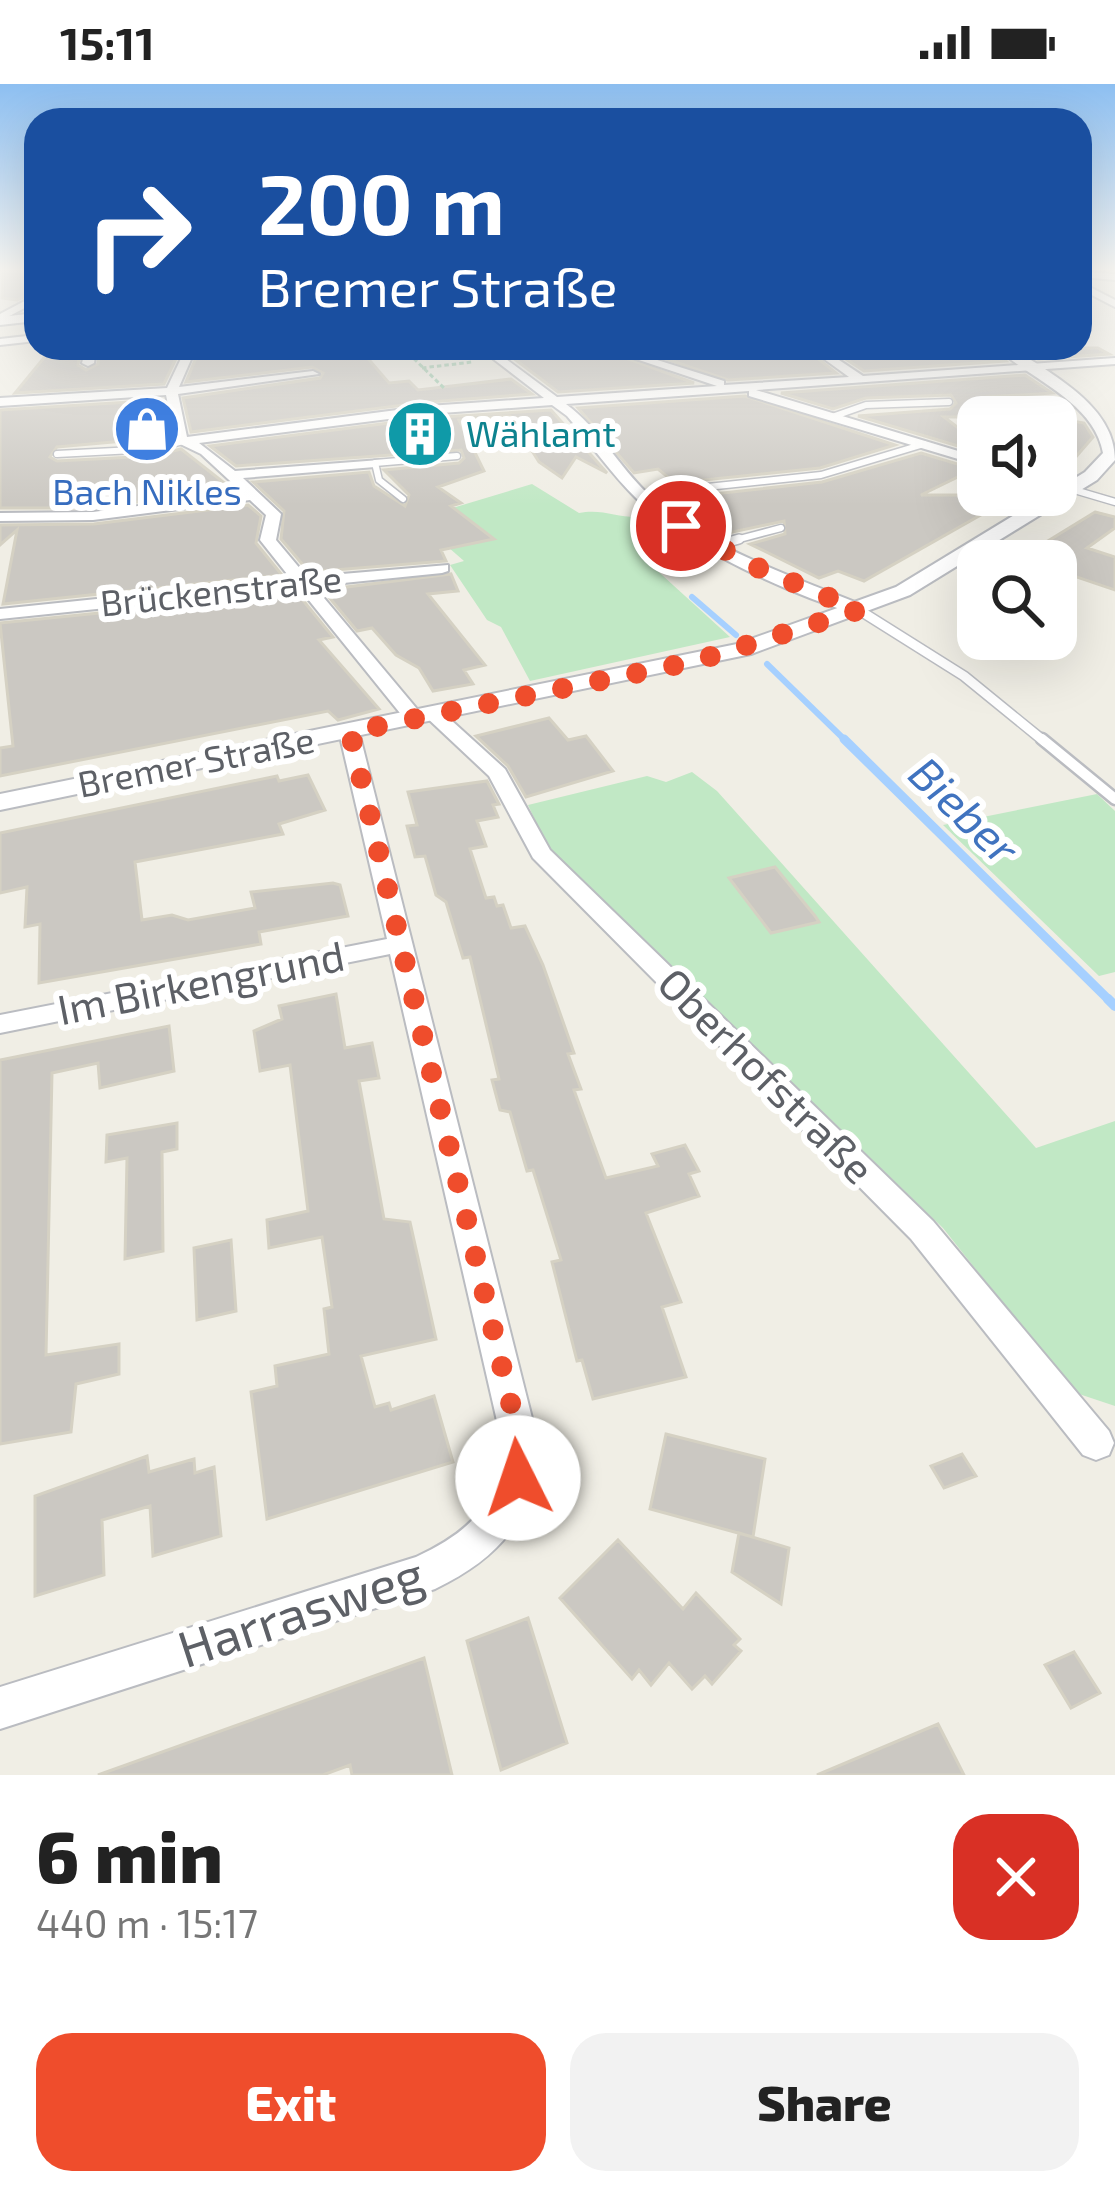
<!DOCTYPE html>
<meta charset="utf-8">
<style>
body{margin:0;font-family:"Exo 2",sans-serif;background:#f2f2f2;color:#222;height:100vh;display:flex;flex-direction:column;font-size:45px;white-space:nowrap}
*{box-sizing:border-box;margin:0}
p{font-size:39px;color:#767676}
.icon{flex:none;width:66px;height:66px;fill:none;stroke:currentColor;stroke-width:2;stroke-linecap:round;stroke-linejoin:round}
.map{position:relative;height:1691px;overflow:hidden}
.side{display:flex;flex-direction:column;background:#fff;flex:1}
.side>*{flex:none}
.top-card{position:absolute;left:24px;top:24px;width:1068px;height:252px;border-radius:36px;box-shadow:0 12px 48px #0002;background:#1a4fa0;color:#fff;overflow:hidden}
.controls{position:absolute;left:957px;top:312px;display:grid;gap:24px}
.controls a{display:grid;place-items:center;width:120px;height:120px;border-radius:24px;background:#fff;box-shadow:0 12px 48px #0002;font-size:60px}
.pin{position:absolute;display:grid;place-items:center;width:102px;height:102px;color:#fff;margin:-51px;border:6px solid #fff;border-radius:50%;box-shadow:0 3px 12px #0007}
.me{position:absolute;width:132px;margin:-66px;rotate:356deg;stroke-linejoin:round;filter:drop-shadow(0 0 9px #0008)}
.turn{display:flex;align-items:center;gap:42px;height:252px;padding:0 36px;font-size:54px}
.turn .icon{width:156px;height:156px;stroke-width:2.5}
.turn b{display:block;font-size:84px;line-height:102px}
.round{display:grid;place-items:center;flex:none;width:126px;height:126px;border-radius:36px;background:#f2f2f2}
.overview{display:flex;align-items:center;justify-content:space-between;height:204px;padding:0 36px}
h1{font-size:72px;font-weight:800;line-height:90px}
.cta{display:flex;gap:24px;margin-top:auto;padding:24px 36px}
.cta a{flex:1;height:138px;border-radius:36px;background:#ef4d2c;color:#fff;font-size:48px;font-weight:800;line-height:138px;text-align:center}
.cta a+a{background:#f2f2f2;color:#222}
.status{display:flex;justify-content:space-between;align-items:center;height:84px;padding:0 60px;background:#fff;direction:ltr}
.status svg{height:33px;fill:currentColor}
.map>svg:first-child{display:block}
.green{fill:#c1e8c5}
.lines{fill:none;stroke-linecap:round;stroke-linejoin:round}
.stream-far2{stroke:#a6d0ff;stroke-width:6}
.stream-far1{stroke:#a6d0ff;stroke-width:9}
.stream{stroke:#a6d0ff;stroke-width:10}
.building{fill:#cbc8c2;stroke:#d5d1c3;stroke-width:3}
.service-far2-casing{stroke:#babcc1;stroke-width:9}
.service-far1-casing{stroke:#babcc1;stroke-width:12}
.service-casing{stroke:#babcc1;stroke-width:15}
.minor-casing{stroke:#babcc1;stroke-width:4}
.tertiary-casing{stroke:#babcc1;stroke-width:4}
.path{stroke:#9ac9ac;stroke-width:3;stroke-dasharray:4.5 3;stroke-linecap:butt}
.service-far2{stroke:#fff;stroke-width:6}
.service-far1{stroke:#fff;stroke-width:9}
.service{stroke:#fff;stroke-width:10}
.minor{fill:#fff;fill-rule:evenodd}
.tertiary{fill:#fff;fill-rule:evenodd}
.rail{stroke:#b6b7b7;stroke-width:4.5;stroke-dasharray:1.5 6;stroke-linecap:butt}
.route{stroke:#ef4d2c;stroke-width:21;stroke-dasharray:0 37.8}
.labels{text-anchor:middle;stroke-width:12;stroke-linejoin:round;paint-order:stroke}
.far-culture-label{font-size:36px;fill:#0d838f;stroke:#fff;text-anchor:start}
.far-shop-label{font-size:36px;fill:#366cbe;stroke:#fff}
.far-street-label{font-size:36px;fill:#5d6066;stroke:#fff}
.street-label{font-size:42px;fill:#5d6066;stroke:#fff}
.water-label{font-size:45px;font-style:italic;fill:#4073bf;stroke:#fff}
.near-street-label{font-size:51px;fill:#5d6066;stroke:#fff}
</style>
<div class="status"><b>15:11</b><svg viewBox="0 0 49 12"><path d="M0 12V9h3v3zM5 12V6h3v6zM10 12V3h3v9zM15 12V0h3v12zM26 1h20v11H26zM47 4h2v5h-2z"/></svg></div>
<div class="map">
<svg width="1115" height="1691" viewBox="0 0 1115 1691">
<rect width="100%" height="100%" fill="#f0eee5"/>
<path class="green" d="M532 400 579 429C606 424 622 437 649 432L689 458 639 470 730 553 530 597 501 543 487 536 450 481 464 477 416 435Z
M692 688 717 707 1036 1064 1115 1037V1322L1073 1308 943 1144 548 764 528 721 647 692 666 698Z
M1097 710 1115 727V888L1099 892 943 741Z"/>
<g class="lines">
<path class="stream-far2" d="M692 513 736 551
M767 580 847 658"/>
<path class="stream-far1" d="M844 655 1111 918"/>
<path class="stream" d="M1108 915 1115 922"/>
</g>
<path class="building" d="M3 184H36V207L17 216 2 214Z
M52 264H81L78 281 86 286 98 280 100 264H181L164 300 15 309Z
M200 264H359L389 299 409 297 418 306 511 295 532 310 428 318 191 348 183 314 320 294 323 289 312 283 186 298Z
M500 264H599L694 299 558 308Z
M634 264H805L836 289 728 296Z
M829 264H993L1006 277 864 287Z
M1021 264H1098L1109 270 1038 275Z
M1025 291 1052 309 987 313 986 333H944L978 359V368L858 332 950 325 956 319 951 311 866 314 833 325 781 309Z
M745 312 895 361 820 384 675 399 658 385 634 389 578 324Z
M162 316 170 353 57 363 50 373 57 377 153 372 181 365 232 405 93 424H0V326Z
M551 326 607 389 576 373 562 394 539 378 510 332 459 336 484 387 438 403 461 419 451 422 494 455 441 466 446 477 309 488 281 455 284 427 253 398 369 388 374 402 405 422 409 411 384 386 459 379 464 374 461 366 236 382 210 362 428 334Z
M1056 334 1084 339 1093 353 1074 375 1056 371Z
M921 369 974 385 921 411H994L971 424 986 428 864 497 838 487 819 494 750 460 785 450 784 437 728 449 705 437 686 413 822 398Z
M248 421 261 432 256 459 282 491 3 520 17 446 0 461V441L94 440Z
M1095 428 1115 433V444L1087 464 1115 473V506L1056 486V477H1015Z
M451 490 458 507 428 510 485 581 464 586 473 600 433 607 419 584 396 571 372 544 357 547 323 506Z
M297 509 333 553 319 556 379 625 338 636 328 627 0 692V664L13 662 0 539Z
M549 634 568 656 586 652 613 687 526 713 508 682 476 652Z
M308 691 325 726 279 740 283 750 135 778 142 836 172 831 188 836 255 824 251 808 333 799 340 801 348 832 259 848 261 860 39 899 40 840 25 843 27 803 0 809V749L277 692 279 697Z
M487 697 499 720 493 721 498 733 477 737 486 762 470 765 486 814 494 813 497 822 503 821 511 844 525 842 543 881 574 969 568 970 581 1005 574 1006 606 1094 658 1082 652 1070 685 1061 699 1087 689 1090 699 1112 646 1129 681 1218 662 1223 686 1293 593 1315 582 1276 577 1277 552 1178 561 1176 533 1086 527 1087 510 1028 500 1026 492 996 499 995 470 873 463 874 446 818 436 811 425 772 415 773 407 742 417 741 408 708Z
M775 783 815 832 819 838 771 849 729 794Z
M336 910 345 964 372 959 379 994 359 997 384 1135 410 1138 436 1255 361 1272 375 1323 389 1319 391 1326 434 1312 453 1378 267 1435 251 1308 277 1302 275 1282 329 1270 324 1225 332 1223 322 1153 269 1164 267 1136 308 1127 290 981 260 987 254 947 282 935 279 922Z
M169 942 174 987 100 1004 98 979 52 989 46 1271 119 1260V1290L76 1300 71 1348 0 1360V976Z
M177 1039V1065L162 1068 163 1167 125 1175 127 1074 106 1078 107 1051Z
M231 1156 236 1227 197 1236 194 1164Z
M666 1350 765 1375 753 1453 650 1425Z
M962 1370 976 1392 944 1404 931 1382Z
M147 1372 149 1388 194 1375 195 1389 214 1383 221 1452 153 1472 150 1422 102 1436 104 1491 35 1512V1412Z
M739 1449 789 1464 781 1520 732 1488Z
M618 1456 683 1525 696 1509 740 1555 734 1561 741 1567 712 1600 705 1592 692 1605 669 1579 651 1601 639 1586 632 1595 560 1514Z
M528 1534 567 1659 501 1686 467 1557Z
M1074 1568 1100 1609 1071 1624 1045 1581Z
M424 1574 452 1691H352L350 1681 323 1691H98Z
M938 1640 964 1691H817Z"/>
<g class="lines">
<g class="service-far2-casing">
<path id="service-far2" d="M832 333 866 321 949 318
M57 370 153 365 183 357
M1071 405 1115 418
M641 410 821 391 924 360
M403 415 379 396 375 379 457 372
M728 458 781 444"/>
</g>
<g class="service-far1-casing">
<path id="service-far1" d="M714 462 739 455
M859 526 964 592 1045 658"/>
</g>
<g class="service-casing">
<path id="service" d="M1042 655 1115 715"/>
</g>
<g class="minor-casing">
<path id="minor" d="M1080 187 1115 190V196L1080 193Z
M1080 198 1115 216V223L1080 205Z
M36 211V218L0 237V230Z
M36 251V257L0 261V255Z
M86 264H96L94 279 88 282 82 279Z
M186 264H196L179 303 313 287 319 290 178 310 187 353 428 322 544 314 479 264H491L557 313 717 302 603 264H619L724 297V301L849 293 809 264H821L863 292 1115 274V280L756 306 978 373V381L749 312V307L566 320C599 344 619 383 648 410 707 465 792 492 865 522L867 526 859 531C790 510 691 466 638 416 612 391 590 359 567 332L552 321 428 330 199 359 235 387 380 376 382 379 375 383 243 394 281 430 276 456 307 493 448 481V487L442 489 314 502 422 631V639H408L299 504 0 535V525L291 495 260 456 266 431 250 416 93 436 0 437V429L93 428 242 408 201 370 176 358 166 311 0 322V314L167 304Z
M434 625 441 627 505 685 550 766 933 1137 1109 1347 1114 1359 1109 1371 1096 1376 1083 1371 911 1155 533 774 489 692 424 631Z
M349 642 359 648 536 1350C537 1430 505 1471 435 1505L0 1645V1603L416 1473C476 1445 500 1417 500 1350L390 870 0 949V931L387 855 339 648Z"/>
</g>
<g class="tertiary-casing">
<path id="tertiary" d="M36 229V237L0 241V233Z
M997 264H1013C1053 292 1115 322 1115 376L1097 396 910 511 751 570 0 726V710L737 560 896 503 1047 411H1056V406L1085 388 1103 369C1094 318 1031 296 997 264Z"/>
</g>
<path class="path" d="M403 264 444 304
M422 284 472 278"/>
<use href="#service-far2" class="service-far2"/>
<use href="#service-far1" class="service-far1"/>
<use href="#service" class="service"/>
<use href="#minor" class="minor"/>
<use href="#tertiary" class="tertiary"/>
<path class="rail" d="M1080 186 1115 188"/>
</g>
<linearGradient id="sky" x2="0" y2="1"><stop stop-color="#8dbff1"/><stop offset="0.44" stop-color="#f8f7f3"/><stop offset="1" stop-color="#f8f7f3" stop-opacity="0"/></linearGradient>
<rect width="1115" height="421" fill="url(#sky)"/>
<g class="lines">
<path class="route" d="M518 1394V1350L350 648 696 577 859 526 756 483 681 442"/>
</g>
<defs>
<g id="shop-disc" transform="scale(3.45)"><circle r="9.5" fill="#3f7fe0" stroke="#fff"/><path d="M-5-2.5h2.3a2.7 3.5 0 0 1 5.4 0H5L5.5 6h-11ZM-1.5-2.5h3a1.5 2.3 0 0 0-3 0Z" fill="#fff"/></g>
<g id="building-disc" transform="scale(3.45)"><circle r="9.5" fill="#0f9aa8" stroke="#fff"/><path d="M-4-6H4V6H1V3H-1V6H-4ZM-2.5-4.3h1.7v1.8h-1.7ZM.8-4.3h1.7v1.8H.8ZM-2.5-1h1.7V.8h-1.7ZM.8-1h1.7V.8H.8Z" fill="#fff"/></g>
</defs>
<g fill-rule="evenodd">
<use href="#shop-disc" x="147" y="345"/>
<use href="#building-disc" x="420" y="350"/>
</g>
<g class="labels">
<g class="far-culture-label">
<text x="466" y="363">Wählamt</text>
</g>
<g class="far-shop-label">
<text x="147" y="421">Bach Nikles</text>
</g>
<g class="far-street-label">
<text transform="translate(221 507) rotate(-6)" y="13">Brückenstraße</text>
<text transform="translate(196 678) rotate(-11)" y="13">Bremer Straße</text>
</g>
<g class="street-label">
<text transform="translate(201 899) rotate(-11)" y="15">Im Birkengrund</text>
<text transform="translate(766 992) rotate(45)" y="15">Oberhofstraße</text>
</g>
<g class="water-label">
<text transform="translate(964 727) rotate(44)" y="16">Bieber</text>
</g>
<g class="near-street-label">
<text transform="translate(301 1528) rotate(-18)" y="18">Harrasweg</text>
</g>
</g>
</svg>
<div class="controls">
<a><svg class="icon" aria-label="sound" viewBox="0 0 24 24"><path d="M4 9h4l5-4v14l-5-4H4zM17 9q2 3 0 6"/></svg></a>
<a><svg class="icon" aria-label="search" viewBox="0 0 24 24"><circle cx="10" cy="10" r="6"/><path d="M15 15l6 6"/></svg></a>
</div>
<div class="pin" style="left:681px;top:442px;background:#d93025"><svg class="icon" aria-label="arrive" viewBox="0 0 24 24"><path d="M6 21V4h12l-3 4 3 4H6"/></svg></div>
<svg class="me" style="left:518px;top:1394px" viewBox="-20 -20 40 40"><circle r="19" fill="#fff"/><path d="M0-13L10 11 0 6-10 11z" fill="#ef4d2c"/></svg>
<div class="top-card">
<div class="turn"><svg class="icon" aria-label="right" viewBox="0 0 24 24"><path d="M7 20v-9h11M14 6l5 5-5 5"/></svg><div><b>200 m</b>Bremer Straße</div></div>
</div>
</div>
<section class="side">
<div class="overview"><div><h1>6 min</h1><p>440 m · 15:17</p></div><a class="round" style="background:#d93025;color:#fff"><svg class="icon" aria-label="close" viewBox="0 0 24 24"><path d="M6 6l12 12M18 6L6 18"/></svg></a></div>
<div class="cta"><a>Exit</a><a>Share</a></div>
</section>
